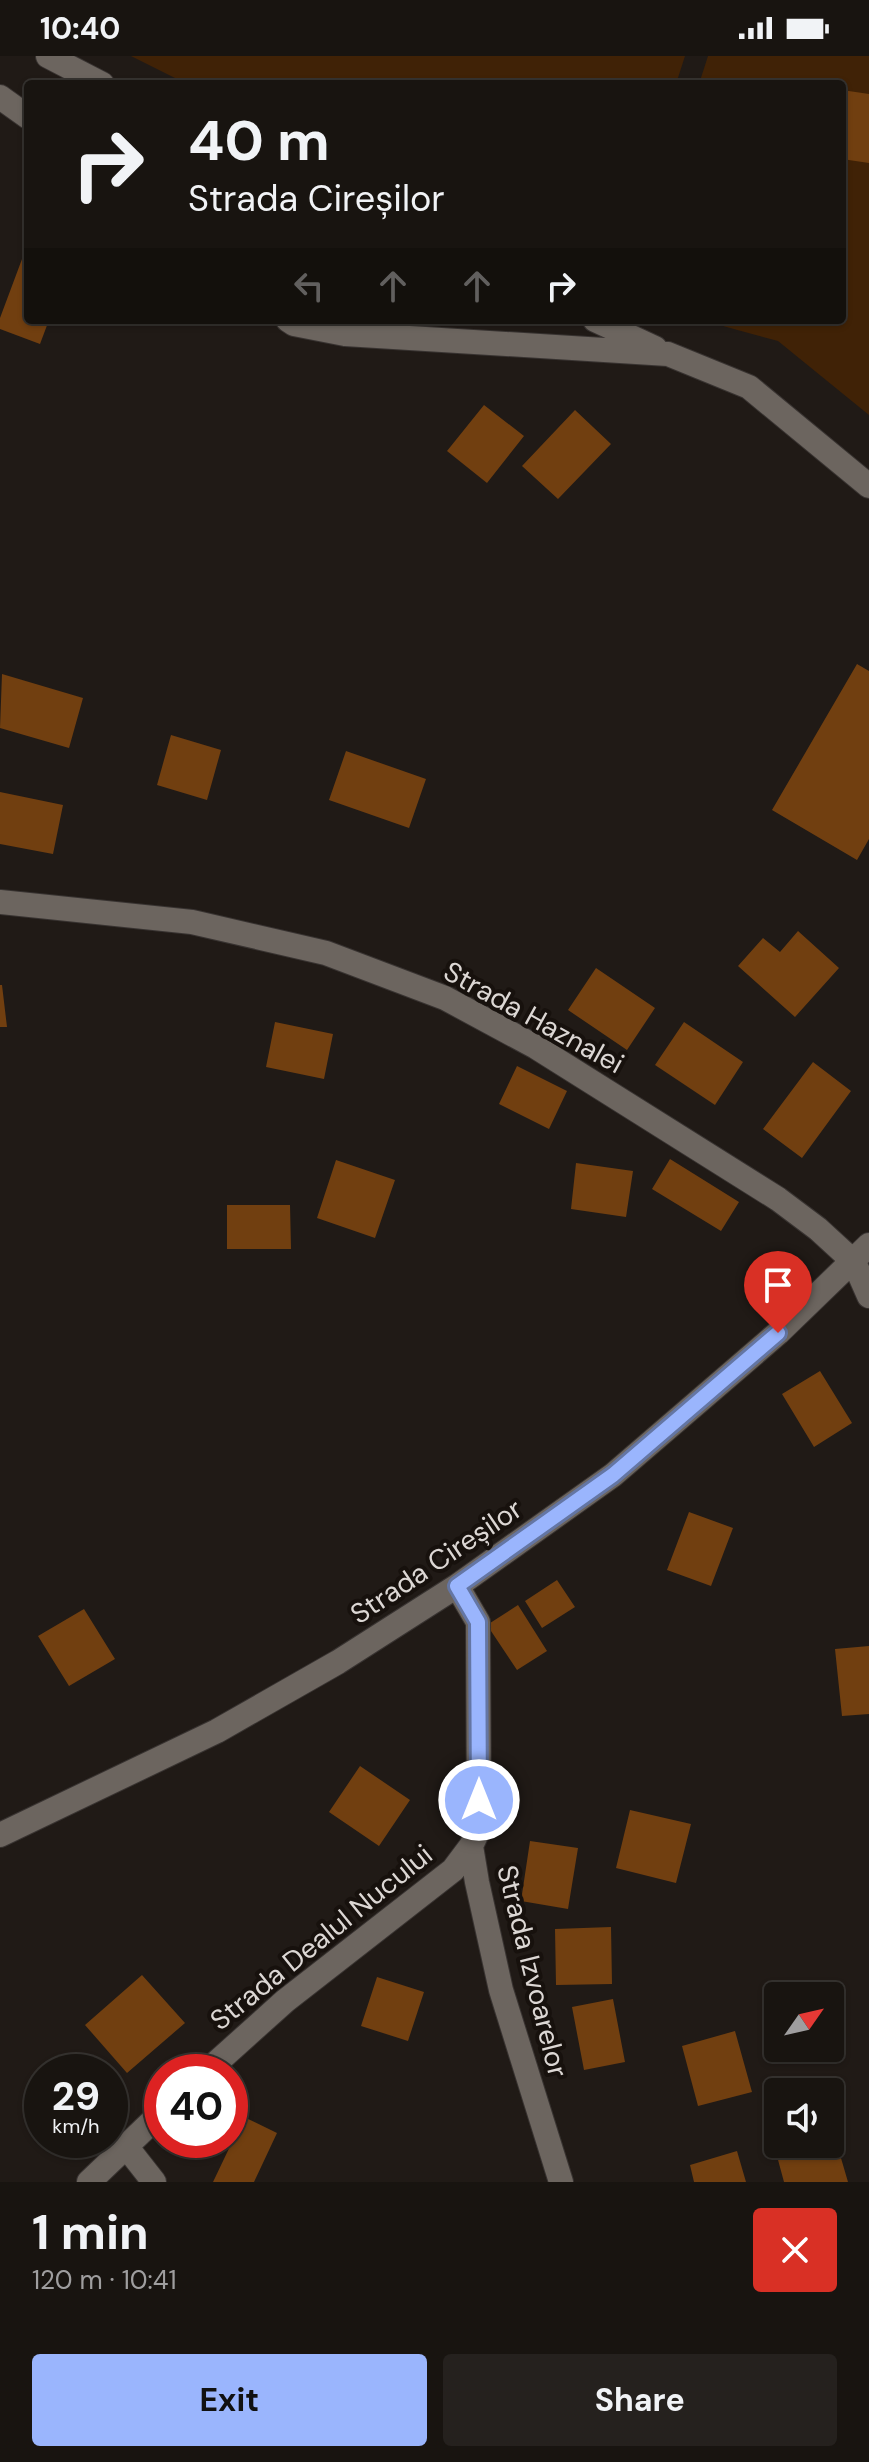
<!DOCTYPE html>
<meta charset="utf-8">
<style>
body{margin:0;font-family:"DM Sans",sans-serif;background:#25211e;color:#f1f3f6;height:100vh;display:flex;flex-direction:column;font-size:30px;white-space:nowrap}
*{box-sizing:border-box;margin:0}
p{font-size:26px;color:#9f9e9f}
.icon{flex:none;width:44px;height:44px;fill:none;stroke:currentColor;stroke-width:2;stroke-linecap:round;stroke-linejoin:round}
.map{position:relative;height:2126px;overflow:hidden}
.side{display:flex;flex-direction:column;background:#181410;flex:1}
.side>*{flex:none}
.hud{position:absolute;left:24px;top:24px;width:822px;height:244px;border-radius:8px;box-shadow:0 2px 6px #0004,0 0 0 2px #363330;background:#181410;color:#f1f3f6;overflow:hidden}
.needle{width:52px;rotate:56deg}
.buttons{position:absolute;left:764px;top:1926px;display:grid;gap:16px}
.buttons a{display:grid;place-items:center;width:80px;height:80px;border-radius:8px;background:#181410;box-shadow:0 2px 6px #0004,0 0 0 2px #363330;font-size:40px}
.speed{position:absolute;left:24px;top:1998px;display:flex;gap:16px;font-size:40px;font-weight:700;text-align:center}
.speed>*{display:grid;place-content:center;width:104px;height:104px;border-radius:50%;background:#181410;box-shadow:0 2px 6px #0004,0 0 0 2px #363330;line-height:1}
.speed small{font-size:20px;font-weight:400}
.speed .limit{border:12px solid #d22;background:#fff;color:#111}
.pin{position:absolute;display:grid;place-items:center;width:68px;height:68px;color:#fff;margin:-82px -34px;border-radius:50% 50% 50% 0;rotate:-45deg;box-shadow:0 0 8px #0007}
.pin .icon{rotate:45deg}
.me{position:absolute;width:88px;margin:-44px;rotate:0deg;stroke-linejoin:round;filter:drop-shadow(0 0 6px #0008)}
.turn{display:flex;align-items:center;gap:28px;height:168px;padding:0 32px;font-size:36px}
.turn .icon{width:104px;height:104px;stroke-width:2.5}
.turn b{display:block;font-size:56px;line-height:68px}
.lanes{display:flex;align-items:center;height:76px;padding:0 32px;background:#0003;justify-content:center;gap:40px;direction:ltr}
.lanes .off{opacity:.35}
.round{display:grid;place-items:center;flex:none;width:84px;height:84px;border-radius:8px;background:#25211e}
.summary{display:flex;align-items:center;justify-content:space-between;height:136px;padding:0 32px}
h1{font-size:48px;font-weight:700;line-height:60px}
.primary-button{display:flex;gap:16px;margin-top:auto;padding:16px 32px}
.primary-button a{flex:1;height:92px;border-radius:8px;background:#9ab5fd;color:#111;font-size:32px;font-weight:700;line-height:92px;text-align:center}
.primary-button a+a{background:#25211e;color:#f1f3f6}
.status{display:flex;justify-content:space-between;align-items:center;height:56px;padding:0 40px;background:#181410;direction:ltr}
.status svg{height:22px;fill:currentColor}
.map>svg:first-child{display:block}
.green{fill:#402206}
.building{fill:#713f10}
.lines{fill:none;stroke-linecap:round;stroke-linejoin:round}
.minor-casing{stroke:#383331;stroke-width:26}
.minor{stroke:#6c655f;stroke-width:24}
.route-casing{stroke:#6476a4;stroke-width:20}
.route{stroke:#9ab5fd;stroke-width:14}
.labels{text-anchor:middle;stroke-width:8;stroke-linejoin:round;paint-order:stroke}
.street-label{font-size:28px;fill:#dcd7d4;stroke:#17110d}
</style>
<div class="status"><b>10:40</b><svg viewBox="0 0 49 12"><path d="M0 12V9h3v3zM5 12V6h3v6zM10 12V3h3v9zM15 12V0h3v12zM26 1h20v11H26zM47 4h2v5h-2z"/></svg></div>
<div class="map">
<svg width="869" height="2126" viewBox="0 0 869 2126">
<rect width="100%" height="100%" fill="#201a16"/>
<path class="green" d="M131 0H685L676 28H187Z
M708 0H869V359L778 285 701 264H842V28H699Z"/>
<path class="building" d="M842 34 869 38V107L842 103Z
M28 187V264H49L40 288 0 273V262Z
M484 349 524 380 487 427 447 395Z
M575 354 611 388 558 443 522 410Z
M857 608 869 615V783L857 804 772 754Z
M2 618 83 642 69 692 0 672Z
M171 679 221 694 207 744 157 729Z
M346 695 426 723 409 772 329 744Z
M0 736 63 749 53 798 0 788Z
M798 875 839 912 795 961 738 910 763 882 780 896Z
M596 912 655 952 627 994 568 954Z
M0 929H2L7 971H0Z
M275 966 333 978 324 1023 266 1011Z
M684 966 743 1006 715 1049 655 1009Z
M813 1006 851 1035 802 1102 763 1073Z
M517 1010 567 1035 549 1073 499 1048Z
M670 1103 739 1146 721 1175 652 1133Z
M336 1104 395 1124 375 1182 317 1162Z
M576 1107 633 1115 626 1161 571 1153Z
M227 1149H290L291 1193H227Z
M820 1315 852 1367 814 1391 782 1338Z
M689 1456 733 1472 711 1530 667 1514Z
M557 1524 575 1551 542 1572 525 1545Z
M518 1549 547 1595 517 1614 487 1569Z
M84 1553 115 1603 69 1630 38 1580Z
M869 1590V1658L842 1660 835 1593Z
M360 1710 410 1744 379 1790 329 1756Z
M630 1754 691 1768 676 1827 616 1812Z
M530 1785 578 1792 568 1853 521 1845Z
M611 1871 612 1928 556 1929 555 1873Z
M142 1919 185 1967 127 2017 85 1969Z
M377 1921 424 1936 408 1985 361 1970Z
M613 1943 625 2006 584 2014 572 1951Z
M735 1975 752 2036 698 2050 682 1990Z
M93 2003 104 2016H77Z
M110 2022 125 2039 110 2052Z
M244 2061 277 2077 254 2126H213Z
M831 2068 848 2126H784L774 2089 830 2088Z
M737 2095 746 2126H694L690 2109Z"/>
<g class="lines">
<g class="minor-casing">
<path id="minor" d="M48 0 102 28
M0 41 28 61
M288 264 294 268 345 278 668 298 749 331 869 430
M595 264 655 292
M0 846 192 866 326 897 445 942 536 991 778 1143 818 1173 854 1206 869 1240
M457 1530 478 1566 479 1773 471 1790 477 1826 501 1934 561 2126
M0 1779 217 1675 338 1606 457 1530 613 1419 778 1277 869 1189
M206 2016 285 1945 453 1814 471 1790
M125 2089 154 2126
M89 2126 162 2056"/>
</g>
<use href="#minor" class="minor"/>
</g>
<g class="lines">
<g class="route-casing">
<path id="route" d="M479 1744 478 1566 457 1530 613 1419 778 1277"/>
</g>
<use href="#route" class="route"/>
</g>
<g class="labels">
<g class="street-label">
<text transform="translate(534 961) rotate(29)" y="10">Strada Haznalei</text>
<text transform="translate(436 1505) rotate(-34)" y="10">Strada Cireșilor</text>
<text transform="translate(321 1881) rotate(-39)" y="10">Strada Dealul Nucului</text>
<text transform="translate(533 1915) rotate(76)" y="10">Strada Izvoarelor</text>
</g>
</g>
</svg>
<div class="buttons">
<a><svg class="needle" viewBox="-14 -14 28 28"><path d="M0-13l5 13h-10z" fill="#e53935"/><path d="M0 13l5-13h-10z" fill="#9f9e9f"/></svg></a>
<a><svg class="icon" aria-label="sound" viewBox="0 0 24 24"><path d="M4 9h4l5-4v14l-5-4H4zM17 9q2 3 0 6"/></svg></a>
</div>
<div class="speed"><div>29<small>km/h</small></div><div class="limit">40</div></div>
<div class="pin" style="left:778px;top:1277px;background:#d93025"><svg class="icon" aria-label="arrive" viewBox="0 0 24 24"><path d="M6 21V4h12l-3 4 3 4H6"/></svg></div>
<svg class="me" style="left:479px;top:1744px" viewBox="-20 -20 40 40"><circle r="17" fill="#9ab5fd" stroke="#fff" stroke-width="3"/><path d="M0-11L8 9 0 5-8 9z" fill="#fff"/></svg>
<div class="hud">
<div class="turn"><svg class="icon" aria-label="right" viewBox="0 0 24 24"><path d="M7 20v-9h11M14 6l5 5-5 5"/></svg><div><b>40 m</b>Strada Cireșilor</div></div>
<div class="lanes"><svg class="icon off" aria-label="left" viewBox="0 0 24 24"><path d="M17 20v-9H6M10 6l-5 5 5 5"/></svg><svg class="icon off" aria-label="ahead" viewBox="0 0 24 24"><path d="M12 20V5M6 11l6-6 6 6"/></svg><svg class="icon off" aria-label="ahead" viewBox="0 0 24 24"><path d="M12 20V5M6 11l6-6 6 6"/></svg><svg class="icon" aria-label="right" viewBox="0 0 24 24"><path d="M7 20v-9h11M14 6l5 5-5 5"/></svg></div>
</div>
</div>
<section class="side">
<div class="summary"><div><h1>1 min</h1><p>120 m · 10:41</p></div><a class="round" style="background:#d93025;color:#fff"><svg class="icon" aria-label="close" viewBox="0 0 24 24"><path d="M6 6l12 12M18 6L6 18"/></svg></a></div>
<div class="primary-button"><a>Exit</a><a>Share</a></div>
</section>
